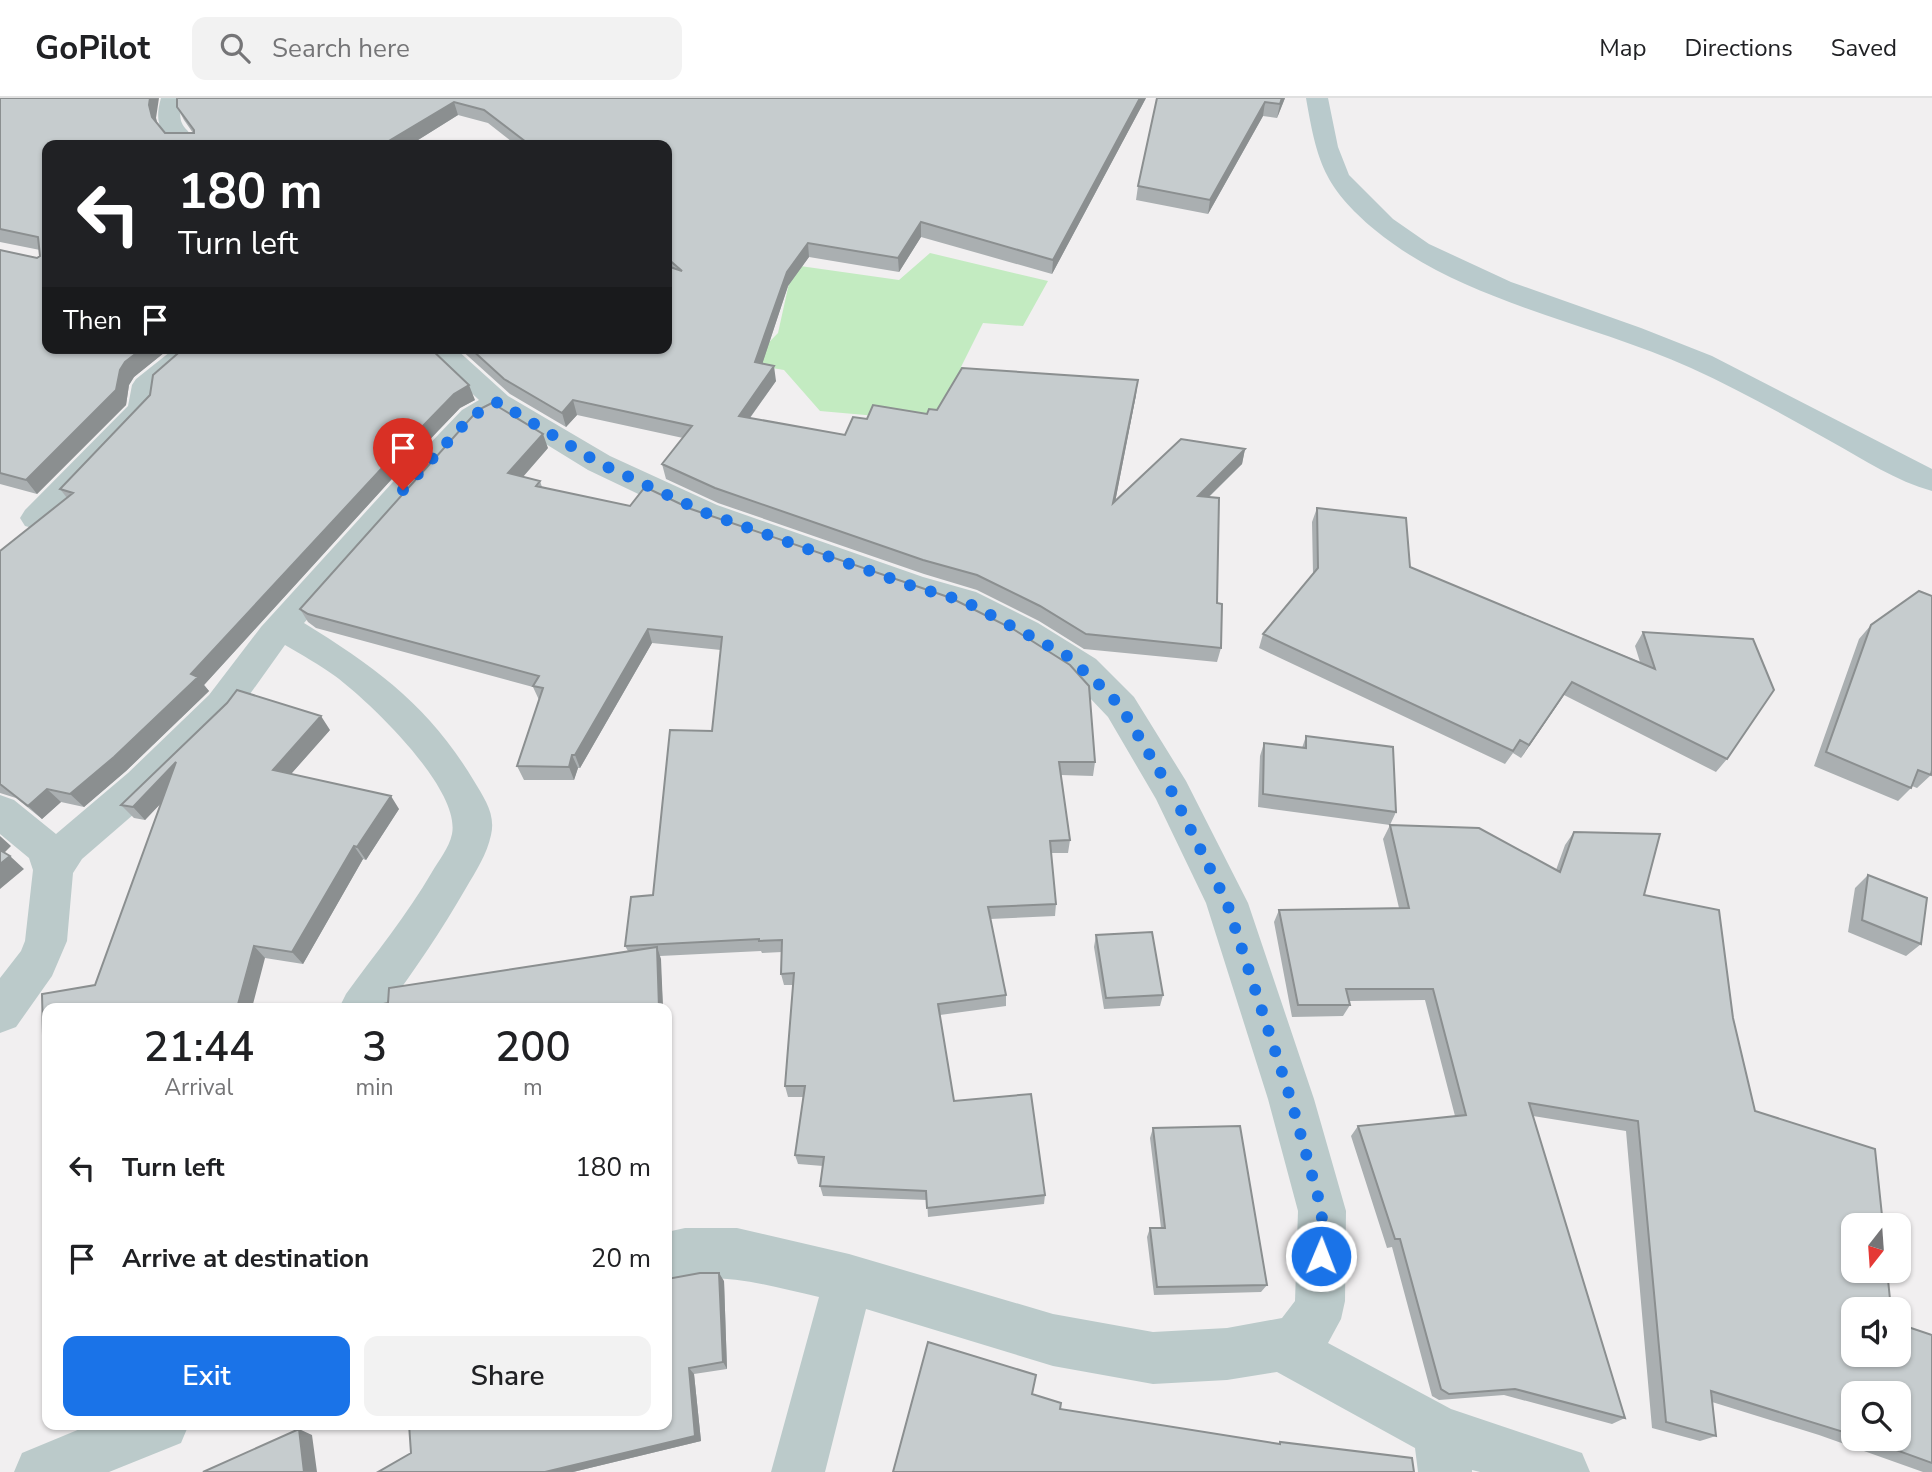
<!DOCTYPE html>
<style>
body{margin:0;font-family:"Nunito Sans",sans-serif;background:#f2f2f2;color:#202124;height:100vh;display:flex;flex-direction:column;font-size:26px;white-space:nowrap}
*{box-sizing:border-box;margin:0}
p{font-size:23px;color:#757577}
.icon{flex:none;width:38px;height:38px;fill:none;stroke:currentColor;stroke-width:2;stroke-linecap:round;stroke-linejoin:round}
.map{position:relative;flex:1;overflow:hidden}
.panel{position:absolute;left:42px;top:905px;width:630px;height:427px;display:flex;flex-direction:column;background:#fff;border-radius:14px;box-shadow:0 2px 5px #0004}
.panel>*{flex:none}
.banner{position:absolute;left:42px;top:42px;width:630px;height:214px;border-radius:14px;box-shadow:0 2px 5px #0004;background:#202124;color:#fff;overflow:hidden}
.needle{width:46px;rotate:197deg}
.controls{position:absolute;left:1841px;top:1115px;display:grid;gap:14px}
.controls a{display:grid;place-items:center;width:70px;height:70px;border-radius:14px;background:#fff;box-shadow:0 2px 5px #0004;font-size:35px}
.pin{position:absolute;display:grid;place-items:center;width:60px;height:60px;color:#fff;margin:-72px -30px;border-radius:50% 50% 50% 0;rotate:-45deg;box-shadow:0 0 7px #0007}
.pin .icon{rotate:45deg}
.me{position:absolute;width:77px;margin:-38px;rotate:1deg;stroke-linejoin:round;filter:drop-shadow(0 0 5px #0008)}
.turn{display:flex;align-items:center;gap:24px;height:147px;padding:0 21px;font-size:32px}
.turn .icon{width:91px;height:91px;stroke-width:2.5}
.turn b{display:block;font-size:49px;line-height:60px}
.then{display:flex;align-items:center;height:66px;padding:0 21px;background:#0003;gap:14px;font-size:26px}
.eta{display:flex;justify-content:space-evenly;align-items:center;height:119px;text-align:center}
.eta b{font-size:42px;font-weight:600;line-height:49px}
.primary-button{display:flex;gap:14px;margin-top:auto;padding:14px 21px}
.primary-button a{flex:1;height:80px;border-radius:14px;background:#1a73e8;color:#fff;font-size:28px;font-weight:600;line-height:80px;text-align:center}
.primary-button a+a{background:#f2f2f2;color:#202124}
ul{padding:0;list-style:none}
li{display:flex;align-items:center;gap:21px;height:91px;padding:0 21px}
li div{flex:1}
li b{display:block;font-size:26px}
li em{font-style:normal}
header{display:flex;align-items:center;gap:42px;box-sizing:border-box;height:98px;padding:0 35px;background:#fff;border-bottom:2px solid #e0e0e0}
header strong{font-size:33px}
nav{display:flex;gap:38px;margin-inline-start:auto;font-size:24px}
.search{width:490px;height:63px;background:#f2f2f2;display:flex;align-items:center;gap:18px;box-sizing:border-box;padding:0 24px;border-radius:14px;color:#757577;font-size:26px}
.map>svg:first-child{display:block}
.green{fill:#c3ebc1}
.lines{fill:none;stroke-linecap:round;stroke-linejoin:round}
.street{fill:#bbcaca;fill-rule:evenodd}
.secondary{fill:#b9cacc;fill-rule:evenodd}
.wall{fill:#aaafb1;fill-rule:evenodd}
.shaded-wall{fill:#8b8f90}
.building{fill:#c6ccce;stroke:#8b8f90;stroke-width:2}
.route{stroke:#1a73e8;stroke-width:12;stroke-dasharray:0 21.6}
</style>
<header>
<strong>GoPilot</strong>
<div class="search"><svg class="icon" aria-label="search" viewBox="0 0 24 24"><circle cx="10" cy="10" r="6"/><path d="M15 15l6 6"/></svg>Search here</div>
<nav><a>Map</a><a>Directions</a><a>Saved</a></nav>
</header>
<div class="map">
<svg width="1932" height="1374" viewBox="0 0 1932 1374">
<rect width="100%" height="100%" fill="#f1eff0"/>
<path class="green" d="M930 155 1048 183 1023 228 983 225 961 269 992 277 979 327 820 313 784 272 748 266 778 235 793 167 899 182Z"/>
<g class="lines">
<path class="street" d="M161 0H183C175 31 186 26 199 47H174C158 33 155 21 161 0Z
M175 250H207L160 290 157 310 152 316 47 428 36 431 25 428 20 420 25 412 128 308 132 287 136 281Z
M424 250H455L508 298 610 358 717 407 923 479 976 494 1038 525 1096 561 1134 599 1186 683 1248 805 1314 1001 1346 1113 1345 1203 1341 1221 1328 1245 1451 1311 1582 1355 1590 1374H1480L1472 1372V1374H1418L1415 1350 1277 1274 1227 1282 1153 1286 1053 1268 866 1211 825 1374H771L819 1199C766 1187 721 1173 667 1184V1134L685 1130H737L849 1156 1053 1216 1153 1234 1227 1230 1282 1220 1295 1203 1298 1113 1268 1001 1206 805 1156 701 1108 619 1070 579 1014 543 952 512 900 496 695 423 588 372 497 316 482 324 304 525C377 570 429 608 474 683 484 700 496 716 491 737 487 756 476 773 466 790 442 832 415 871 387 910H339L346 896C375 856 407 817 432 774 439 762 449 750 452 736 461 691 370 604 335 578 320 567 302 557 285 547L235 617 156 697 82 761 73 775 67 843 52 878 16 929 0 935V880L21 853 25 843 33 772 29 760 0 736V697L14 702 56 736 128 675 209 597 261 529 392 385 462 312 479 302Z
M92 1326H189L181 1345 109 1374H14L22 1355Z"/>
<path class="secondary" d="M1306 0H1328L1338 49 1349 77 1393 121 1429 146 1511 184 1641 230 1712 258 1932 371V393C1896 383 1864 362 1832 344 1786 318 1739 292 1691 270 1590 224 1462 204 1375 132 1324 89 1317 64 1306 0Z"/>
</g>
<path class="wall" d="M0 0 156 20 157 25 165 35H193L184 22 177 9V0H1146L1052 176 921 139 899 174 809 159 788 188 762 266 776 283 750 320 845 337 867 321 927 316 937 312 1136 297 1115 404 1245 351 1242 366 1209 399 1221 550 1217 564 1084 551 1039 523 977 492 924 476 718 405 666 381 662 366 683 340 577 317 566 329 510 296 459 250H667V47H516L488 25 458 17 410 47H47V250H170L134 279 129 287 126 307 37 396 0 386V152L37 160 40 158V152L0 144Z
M1157 0H1285L1277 20 1263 18 1208 116 1136 102 1138 88Z
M150 297 475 302 460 310 390 383 204 587 209 593 207 595 126 673 84 709 61 704 42 721 16 700 0 695V453L67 400 60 391Z
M548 350 523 379 540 383 542 389 1095 664 1093 678 1061 677 1070 742 1068 755H1051L1056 806 1055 818 990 821 1006 897V908L940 917 954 1003 1045 1097 1044 1106 928 1119 927 1102 823 1098 820 1088 823 1068 798 1066 795 1057 803 999H788L785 988 793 887H784L781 876 782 854 762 855 761 853 660 858 663 910H383L628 853 625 848 653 797 712 633 721 552 652 545 580 670H578L574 682H524L517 668 539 602 533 589 316 530 308 524 300 511Z
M1317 410 1410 469 1640 564 1635 548 1643 534 1727 661 1716 674 1564 597 1521 660 1513 655 1505 666 1259 550 1263 536 1313 476 1312 424Z
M1871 527 1931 677 1917 690 1912 688 1911 690 1898 703 1814 668 1859 541Z
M330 632 291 676 399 711 366 762 363 761 303 866 265 860 95 887 161 705 145 722 134 720 121 707Z
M1306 638 1396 714 1390 727 1258 709 1260 658 1264 645 1302 650Z
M1390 727 1556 772 1565 747 1574 734 1644 797 1733 920 1755 1013 1853 1211 1932 1237V1374H1923L1819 1337 1712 1304 1716 1338 1700 1343 1652 1330 1626 1033 1533 1018 1625 1320 1612 1326 1504 1297 1439 1302 1432 1298 1392 1149 1387 1150 1351 1038 1358 1028 1455 1018 1425 902 1349 903 1350 907 1343 918 1292 919 1274 824 1279 812 1399 810 1383 741ZM1853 1295 1899 1340H1853Z
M1868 777 1921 846 1906 858 1848 834 1855 790Z
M1096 837 1163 897 1160 908 1104 911 1094 849Z
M1153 1030 1267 1187 1261 1194 1154 1197 1147 1139 1150 1130H1161L1150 1040Z
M724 1183 727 1271 694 1276 701 1343 573 1374Z"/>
<path class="shaded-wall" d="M150 0H159L156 20 159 33 152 19 149 7Z
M1140 0H1146L1052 176 1053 162Z
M1282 0H1285L1277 20 1280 6Z
M454 4 458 17 410 47H382Z
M1265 4 1263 18 1208 116 1210 102Z
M921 124V139L899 174 898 160Z
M808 145 809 159 788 188 758 279 755 264 787 174Z
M143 250H170L134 279 129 287 126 307 37 396 26 382 120 272 125 264Z
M774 268 776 283 741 332 739 318Z
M1138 282 1136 297 1112 420 1113 405Z
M469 287 475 302 460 310 390 383 204 587 209 593 207 595 126 673 84 709 70 696 191 576 383 369 454 296Z
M573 302 577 317 566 329 562 315Z
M543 336 548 350 513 390 508 375Z
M1245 351 1242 366 1195 412 1198 398Z
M648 531 652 545 580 670 575 657Z
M1572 584 1564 597 1521 660 1529 647Z
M321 618 330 632 283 685 273 672Z
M572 657 578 670 574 682 569 669Z
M176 664 188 677 145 722 133 709Z
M47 691 61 704 42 721 28 708Z
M391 698 399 711 366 762 357 749Z
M0 738 11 748 2 757 0 755Z
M354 748 363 761 303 866 292 854Z
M10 758 24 771 0 791V766Z
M254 848 265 860 252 910H237Z
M657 849 661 861 663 910H659Z
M719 1175 724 1183 727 1271 723 1264Z
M689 1270 694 1276 701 1343 573 1374H545Z
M299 1331 312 1337 317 1374H304Z"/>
<path class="building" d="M0 0H150L149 7 152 19 165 35H194V32L177 9V0H1140L1053 162 921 124 898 160 808 145 787 174 755 264 774 268 739 318 845 337 853 319 867 321 873 307 927 316 929 311 937 312 962 270 1138 282 1113 405 1181 341 1245 351 1198 398 1219 400 1217 505 1222 506 1221 550 1086 536 1040 508 977 477 923 462 715 390 662 366 692 328 573 302 562 315 504 281 470 250H667V168L682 173 667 160V47H530L484 12 454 4 382 47H47V250H143L125 264 120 272 116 292 26 382 0 375V152L37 160 40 158 38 139 0 131Z
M1157 0H1282L1280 6 1265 4 1210 102 1138 88Z
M184 250H430L469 287 454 296 383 369 191 576 198 579 196 581 114 659 70 696 47 691 28 708 0 686V453L73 395 60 391 150 297 153 277Z
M492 305 543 336 508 375 540 383 536 388 630 408 645 389 691 411 951 500 1013 531 1070 567 1089 588 1095 664H1059L1070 742 1050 743 1056 806 988 809 1006 897 938 906 954 1003 1031 996 1045 1097 927 1110 926 1093 820 1088 824 1059 795 1057 805 988H785L794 875 781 876 782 842 759 843V841L625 848 631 799 653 797 670 632 712 633 722 539 648 531 575 657H572L569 669 517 668 543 590 533 588 539 578 308 516 300 511 478 312Z
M1317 410 1406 420 1410 469 1655 571 1643 534 1753 541 1774 592 1727 661 1572 584 1529 647 1520 642 1513 653 1263 536 1318 470Z
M1919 493 1932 498V672L1931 677 1918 672 1911 690 1826 654 1871 527Z
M237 592 321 618 273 672 391 698 357 749 354 748 292 854 254 848 237 910H47V1103L42 896 95 887 176 664 133 709 121 707 227 605Z
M1306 638 1393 649 1396 714 1263 696 1264 645 1306 650Z
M1390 727 1479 730 1560 774 1574 734 1660 736 1644 797 1719 812 1733 920 1755 1013 1875 1051 1883 1127H1853V1172H1887L1891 1211H1853V1256H1899V1226L1932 1237V1365L1863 1340H1899V1295H1853V1337L1711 1293 1716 1338 1666 1324 1638 1023 1529 1005 1625 1320 1515 1291 1449 1296 1441 1291 1400 1141H1395L1358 1028 1466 1017 1433 891H1346L1350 907H1298L1279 812 1409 810Z
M0 752 10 758 0 766Z
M1868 777 1927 800 1921 846 1862 822Z
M1152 834 1163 897 1106 900 1096 837Z
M657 849 659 910H383V906L388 905 389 890Z
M1240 1028 1267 1187 1157 1189 1150 1130H1165L1153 1030Z
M700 1175H719L723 1264 689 1270 695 1338 545 1374H378L411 1355 409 1326H667V1181Z
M928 1244 1036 1277 1032 1296 1061 1305 1060 1311 1280 1346V1344L1412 1360 1414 1374H893Z
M299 1331 304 1374H203Z"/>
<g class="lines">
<path class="route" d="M403 392 472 318 498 304 599 365 706 415 912 488 964 503 1066 557 1104 591 1121 609 1172 694 1227 805 1291 1002 1322 1113 1321 1158"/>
</g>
</svg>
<div class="controls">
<a><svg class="needle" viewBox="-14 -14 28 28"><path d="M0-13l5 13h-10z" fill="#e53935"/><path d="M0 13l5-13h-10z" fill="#757577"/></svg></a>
<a><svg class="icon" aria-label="sound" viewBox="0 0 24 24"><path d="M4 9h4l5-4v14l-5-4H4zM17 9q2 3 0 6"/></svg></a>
<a><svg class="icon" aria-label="search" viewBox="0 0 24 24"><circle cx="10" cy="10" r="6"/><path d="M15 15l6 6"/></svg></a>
</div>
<div class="pin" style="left:403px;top:392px;background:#d93025"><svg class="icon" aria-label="arrive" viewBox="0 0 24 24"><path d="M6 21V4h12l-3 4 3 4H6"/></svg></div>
<svg class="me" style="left:1321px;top:1158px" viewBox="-20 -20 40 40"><circle r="17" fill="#1a73e8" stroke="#fff" stroke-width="3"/><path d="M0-11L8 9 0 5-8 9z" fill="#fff"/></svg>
<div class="banner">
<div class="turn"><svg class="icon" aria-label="left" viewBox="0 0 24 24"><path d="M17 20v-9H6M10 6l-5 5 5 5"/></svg><div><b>180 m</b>Turn left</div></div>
<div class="then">Then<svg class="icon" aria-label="arrive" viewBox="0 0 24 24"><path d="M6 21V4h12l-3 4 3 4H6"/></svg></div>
</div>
<section class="panel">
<div class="eta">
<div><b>21:44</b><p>Arrival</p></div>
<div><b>3</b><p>min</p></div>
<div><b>200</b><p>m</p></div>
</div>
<ul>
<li><svg class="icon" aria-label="left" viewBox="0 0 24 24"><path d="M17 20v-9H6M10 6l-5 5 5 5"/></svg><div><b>Turn left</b></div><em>180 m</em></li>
<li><svg class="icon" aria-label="arrive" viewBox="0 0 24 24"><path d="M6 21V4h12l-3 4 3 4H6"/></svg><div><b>Arrive at destination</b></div><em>20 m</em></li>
</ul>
<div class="primary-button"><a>Exit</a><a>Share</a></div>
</section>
</div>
